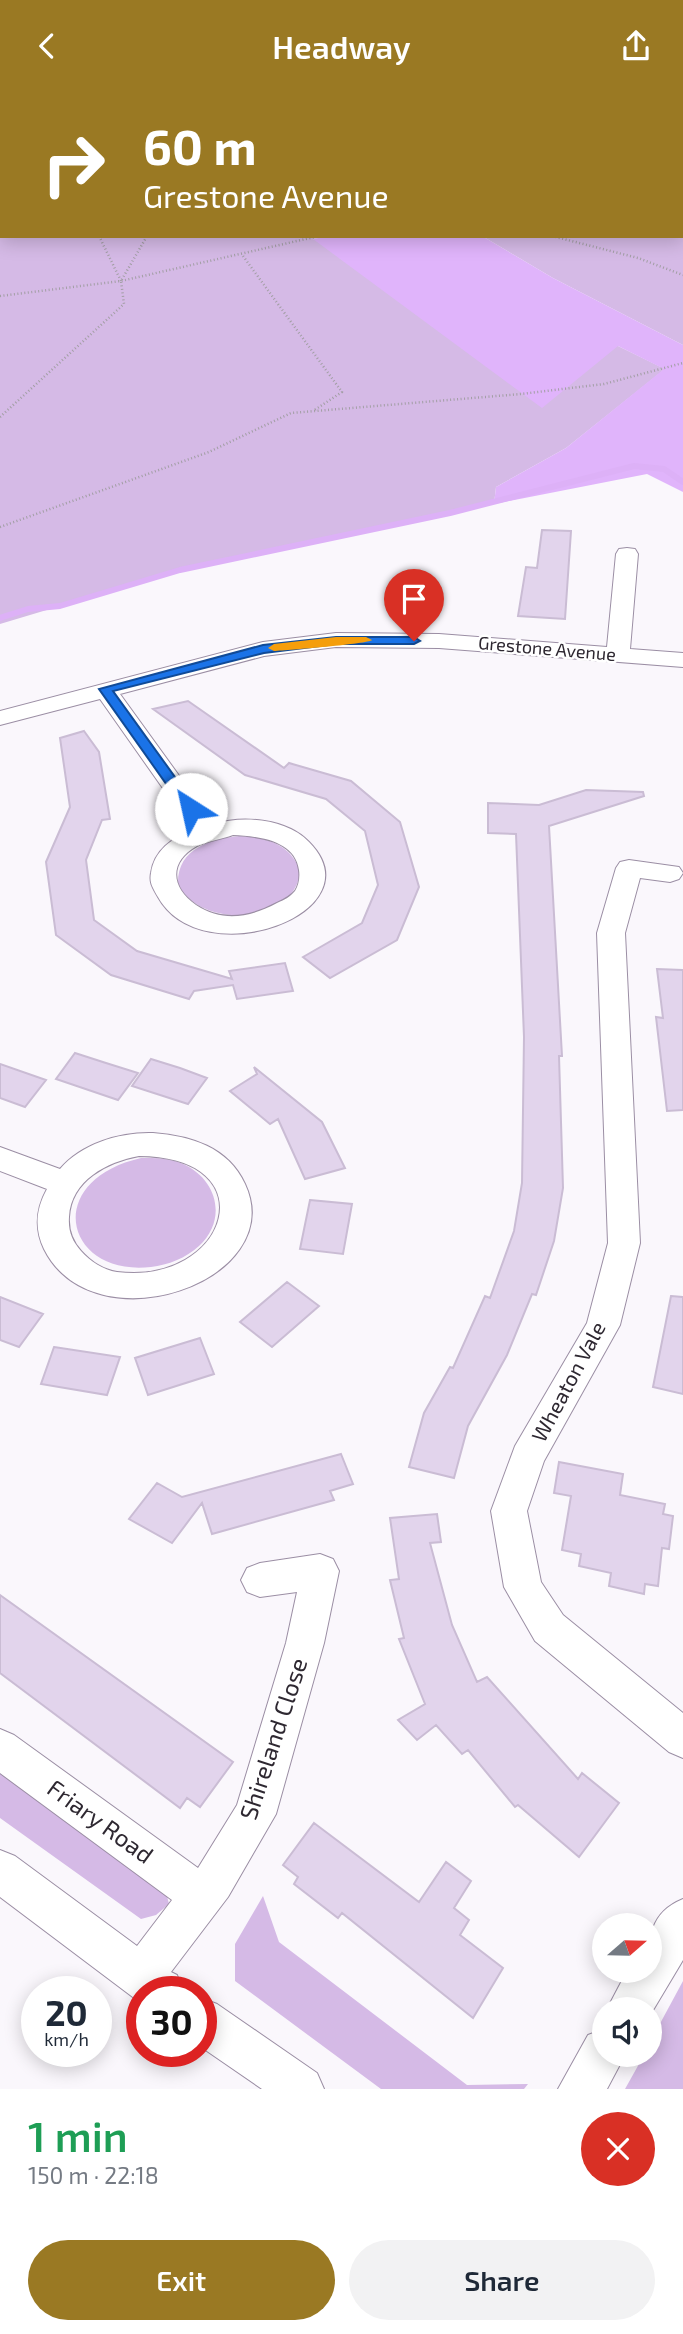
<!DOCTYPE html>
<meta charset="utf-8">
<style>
body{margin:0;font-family:"Exo 2",sans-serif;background:#f2f2f3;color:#1f2937;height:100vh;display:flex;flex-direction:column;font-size:26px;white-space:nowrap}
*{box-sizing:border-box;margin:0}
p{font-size:23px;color:#747a83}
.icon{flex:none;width:38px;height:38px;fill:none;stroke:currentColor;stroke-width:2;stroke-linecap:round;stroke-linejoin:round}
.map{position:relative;height:1998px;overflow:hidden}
.drawer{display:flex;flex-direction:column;background:#fff;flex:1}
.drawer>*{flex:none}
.hud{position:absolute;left:0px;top:0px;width:684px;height:147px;box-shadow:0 4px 18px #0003;background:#9a7923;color:#fff;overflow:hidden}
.needle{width:46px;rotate:70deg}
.tools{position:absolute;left:592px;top:1822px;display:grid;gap:14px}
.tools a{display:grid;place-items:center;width:70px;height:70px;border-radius:50%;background:#fff;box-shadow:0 4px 18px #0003;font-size:35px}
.speed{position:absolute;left:21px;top:1885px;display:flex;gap:14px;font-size:35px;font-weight:700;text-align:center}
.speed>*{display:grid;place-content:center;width:91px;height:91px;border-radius:50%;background:#fff;box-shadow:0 4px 18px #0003;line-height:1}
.speed small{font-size:18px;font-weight:400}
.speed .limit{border:10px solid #d22;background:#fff;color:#111}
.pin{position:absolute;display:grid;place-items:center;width:60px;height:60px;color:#fff;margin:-72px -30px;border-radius:50% 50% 50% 0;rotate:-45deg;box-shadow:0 0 7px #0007}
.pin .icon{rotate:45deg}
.me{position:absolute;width:77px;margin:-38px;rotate:325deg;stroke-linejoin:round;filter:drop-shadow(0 0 5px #0008)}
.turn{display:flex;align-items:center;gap:24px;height:147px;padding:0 28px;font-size:32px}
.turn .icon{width:91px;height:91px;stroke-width:2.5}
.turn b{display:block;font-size:49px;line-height:60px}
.round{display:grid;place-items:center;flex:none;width:74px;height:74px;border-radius:37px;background:#f2f2f3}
.head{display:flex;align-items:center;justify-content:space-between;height:119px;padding:0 28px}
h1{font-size:42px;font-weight:600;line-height:52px;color:#1e9e55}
.action{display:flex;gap:14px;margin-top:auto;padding:14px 28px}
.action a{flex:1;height:80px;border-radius:42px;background:#9a7923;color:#fff;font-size:28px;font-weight:600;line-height:80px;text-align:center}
.action a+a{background:#f2f2f3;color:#1f2937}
header{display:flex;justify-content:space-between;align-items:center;height:91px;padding:0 28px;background:#9a7923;color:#fff;font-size:32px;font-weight:600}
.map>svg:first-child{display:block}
.green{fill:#d5bae6}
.forest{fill:#e0b4fb}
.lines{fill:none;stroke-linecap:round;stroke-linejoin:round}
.stream{stroke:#ddb1f7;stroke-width:6}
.building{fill:#e2d4ec;stroke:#cabcd4;stroke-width:2}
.minor-casing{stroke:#9b8ea4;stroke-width:2}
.path{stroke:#a29ea4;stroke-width:2.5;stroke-dasharray:1 2.5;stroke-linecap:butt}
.minor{fill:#fff;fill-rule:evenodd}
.route{fill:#1a73e8;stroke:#114b97;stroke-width:2}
.slow{fill:#f59e0b}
.labels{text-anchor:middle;stroke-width:5;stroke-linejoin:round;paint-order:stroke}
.far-street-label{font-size:18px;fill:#2e2831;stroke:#fff}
.street-label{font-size:21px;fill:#2e2831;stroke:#fff}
.near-street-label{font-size:24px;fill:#2e2831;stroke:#fff}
</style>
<header><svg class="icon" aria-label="back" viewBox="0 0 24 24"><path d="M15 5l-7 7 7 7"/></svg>Headway<svg class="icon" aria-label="share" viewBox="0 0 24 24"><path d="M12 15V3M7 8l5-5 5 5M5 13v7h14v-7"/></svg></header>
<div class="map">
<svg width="683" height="1998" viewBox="0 0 683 1998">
<rect width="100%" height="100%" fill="#faf7fc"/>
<path class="green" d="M0 0H683L2 2V145H328L313 148 618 255 665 278 566 357 496 396 494 413 180 479 0 533Z
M683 136V254L553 187 482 145H682Z
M239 745C265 746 291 753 300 780 296 834 200 839 178 793 177 758 210 748 239 745Z
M141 1067C155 1067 170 1067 183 1073 217 1088 228 1128 199 1155 186 1167 168 1174 151 1176 65 1186 41 1090 141 1067Z
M0 1670 165 1797 169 1813 156 1824 141 1828 0 1727Z
M263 1805 279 1851 467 1994 528 1993 524 1998H381L235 1890V1853Z
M683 1890V1998H625L644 1964H649V1953Z"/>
<path class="forest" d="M328 145H482L553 187 683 254V401L647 383 494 413 496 396 566 357 664 278 618 255 542 317 313 148Z"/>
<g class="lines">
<path class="stream" d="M0 527 28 518 60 515 180 479 450 422 634 375 664 378 683 391"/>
</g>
<path class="building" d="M542 439 571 440 565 528 518 525 526 476 537 477Z
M188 610 284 677 289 672 351 690 400 731 419 796 397 849 330 887 303 866 362 832 378 794 365 740 326 708 245 684 153 618Z
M84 640 99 661 110 728 102 729 86 769 94 829 137 860 232 888 229 880 285 872 293 900 237 908 233 894 194 900 189 908 111 884 56 844 46 771 70 716 60 647Z
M586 699 643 701 644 705 549 735 562 965H559L563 1097 554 1150 536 1204 532 1203 507 1264 468 1335 454 1387 409 1376 424 1322 450 1276 453 1277 485 1205 490 1207 514 1140 522 1092 524 946 516 743 488 742V712L539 714Z
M657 878 683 879V1019L667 1020 656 926 663 927Z
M75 962 106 972 138 982 118 1009 56 988Z
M151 968 180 977 207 987 188 1013 132 995Z
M0 973 46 989 25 1016 0 1007Z
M254 976 322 1031 345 1077 305 1088 278 1028 270 1033 230 1000 257 983Z
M310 1109 352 1113 343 1163 300 1158Z
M287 1191 319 1215 272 1256 240 1231Z
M671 1205 683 1206V1303L653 1296Z
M0 1206 43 1223 19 1256 0 1249Z
M200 1247 214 1283 148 1304 135 1267Z
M54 1256 120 1266 107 1304 41 1293Z
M341 1363 353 1393 330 1400 334 1409 212 1443 202 1412 172 1452 129 1428 157 1392 182 1406Z
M559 1371 623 1383 620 1404 665 1413 663 1423 673 1425 669 1458 662 1457 658 1495 645 1493 644 1503 609 1495 611 1482 579 1475 581 1463 562 1459 571 1405 554 1402Z
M437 1423 441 1451 430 1452 452 1534 477 1591 487 1586 578 1688 582 1682 619 1712 579 1766 518 1714 515 1716 468 1659 462 1663 436 1634 417 1649 398 1629 425 1613 399 1548 404 1547 390 1489 399 1488 390 1427Z
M0 1504 233 1671 200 1716 187 1707 180 1717 0 1582Z
M314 1732 419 1811 446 1771 471 1790 454 1817 469 1829 460 1844 503 1877 473 1927 342 1822 338 1827 294 1793 298 1786 283 1774Z"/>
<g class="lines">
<g class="minor-casing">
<path id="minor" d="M627 457 635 458 638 463 630 558 683 562V576L439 557 336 556 264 565 120 603 214 733C244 724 287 728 309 751 379 822 202 885 158 806 153 797 149 792 151 782 154 760 172 746 193 740L100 608 0 634V620L263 551 336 542 439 543 607 556 616 463 619 458ZM233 744C257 745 295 749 299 779 300 786 299 794 295 800 290 806 284 809 277 812 251 826 223 832 196 814 171 797 168 771 197 755 208 750 222 748 233 744Z
M629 769 679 776 683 782 679 788 670 791 640 787 625 842 640 1152 620 1234 544 1370 527 1420 541 1491 563 1524 683 1622V1667L669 1661 535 1550 504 1496 491 1420 515 1355 587 1232 608 1152 597 842 616 777 620 771Z
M153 1042C191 1045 228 1056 245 1093 290 1190 94 1258 44 1158 34 1137 36 1118 47 1098L0 1080V1056L60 1078C82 1052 121 1041 153 1042ZM139 1065C270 1066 227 1195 117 1181 103 1179 90 1170 81 1160 72 1150 68 1140 69 1126 71 1089 107 1071 139 1065Z
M320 1463 333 1468 339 1480 324 1552 276 1723 228 1806 171 1881 177 1884 183 1900H142V1913L0 1806V1759L15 1765 137 1855 172 1809 0 1682V1638L14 1644 198 1777 237 1714 286 1552 297 1501 260 1506 247 1501 241 1489 247 1477 260 1472Z
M683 1808V1869L649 1926V1918H607L627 1880H649C649 1847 649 1822 683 1808Z
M201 1907 217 1913 317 1982 324 1998H262L201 1956Z
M604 1938V1964H625L607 1998H558L588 1944Z"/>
</g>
<path class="path" d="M360 0 362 2
M99 145 121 190
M552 145 638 167 683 184
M243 165 342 301 313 320
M0 205 121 190 319 145
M0 326 124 213 121 190 147 145
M0 436 209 361 291 322 521 303 604 293 683 272"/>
<use href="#minor" class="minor"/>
</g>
<path class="route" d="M336 546H414L420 550 414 553H336L264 562 113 600 198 718 191 722 186 721 99 598 263 554Z"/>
<path class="slow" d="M336 546H366L372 549C368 553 288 559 274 560L268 557 274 553Z"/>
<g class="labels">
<g class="far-street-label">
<text transform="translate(547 558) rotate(5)" y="6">Grestone Avenue</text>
</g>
<g class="street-label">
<text transform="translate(569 1291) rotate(-62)" y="7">Wheaton Vale</text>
</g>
<g class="near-street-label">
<text transform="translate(274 1648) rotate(-72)" y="8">Shireland Close</text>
<text transform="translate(100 1731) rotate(36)" y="8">Friary Road</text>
</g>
</g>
</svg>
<div class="tools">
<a><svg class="needle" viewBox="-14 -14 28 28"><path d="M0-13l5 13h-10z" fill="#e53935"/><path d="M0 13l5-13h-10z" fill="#747a83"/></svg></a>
<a><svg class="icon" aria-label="sound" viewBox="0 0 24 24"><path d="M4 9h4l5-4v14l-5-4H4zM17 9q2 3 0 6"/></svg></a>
</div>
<div class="speed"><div>20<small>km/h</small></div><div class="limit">30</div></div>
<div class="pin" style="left:414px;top:550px;background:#d93025"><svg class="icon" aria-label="arrive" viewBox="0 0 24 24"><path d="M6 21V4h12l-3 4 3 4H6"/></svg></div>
<svg class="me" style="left:191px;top:718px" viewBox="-20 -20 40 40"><circle r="19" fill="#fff"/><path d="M0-13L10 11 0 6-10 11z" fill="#1a73e8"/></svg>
<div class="hud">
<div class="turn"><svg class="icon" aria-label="right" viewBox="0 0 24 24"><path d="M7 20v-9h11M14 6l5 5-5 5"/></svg><div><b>60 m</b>Grestone Avenue</div></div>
</div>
</div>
<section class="drawer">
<div class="head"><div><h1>1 min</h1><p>150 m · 22:18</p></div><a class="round" style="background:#d93025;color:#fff"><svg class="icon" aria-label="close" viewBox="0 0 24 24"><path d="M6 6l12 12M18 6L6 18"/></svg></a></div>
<div class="action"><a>Exit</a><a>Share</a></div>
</section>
